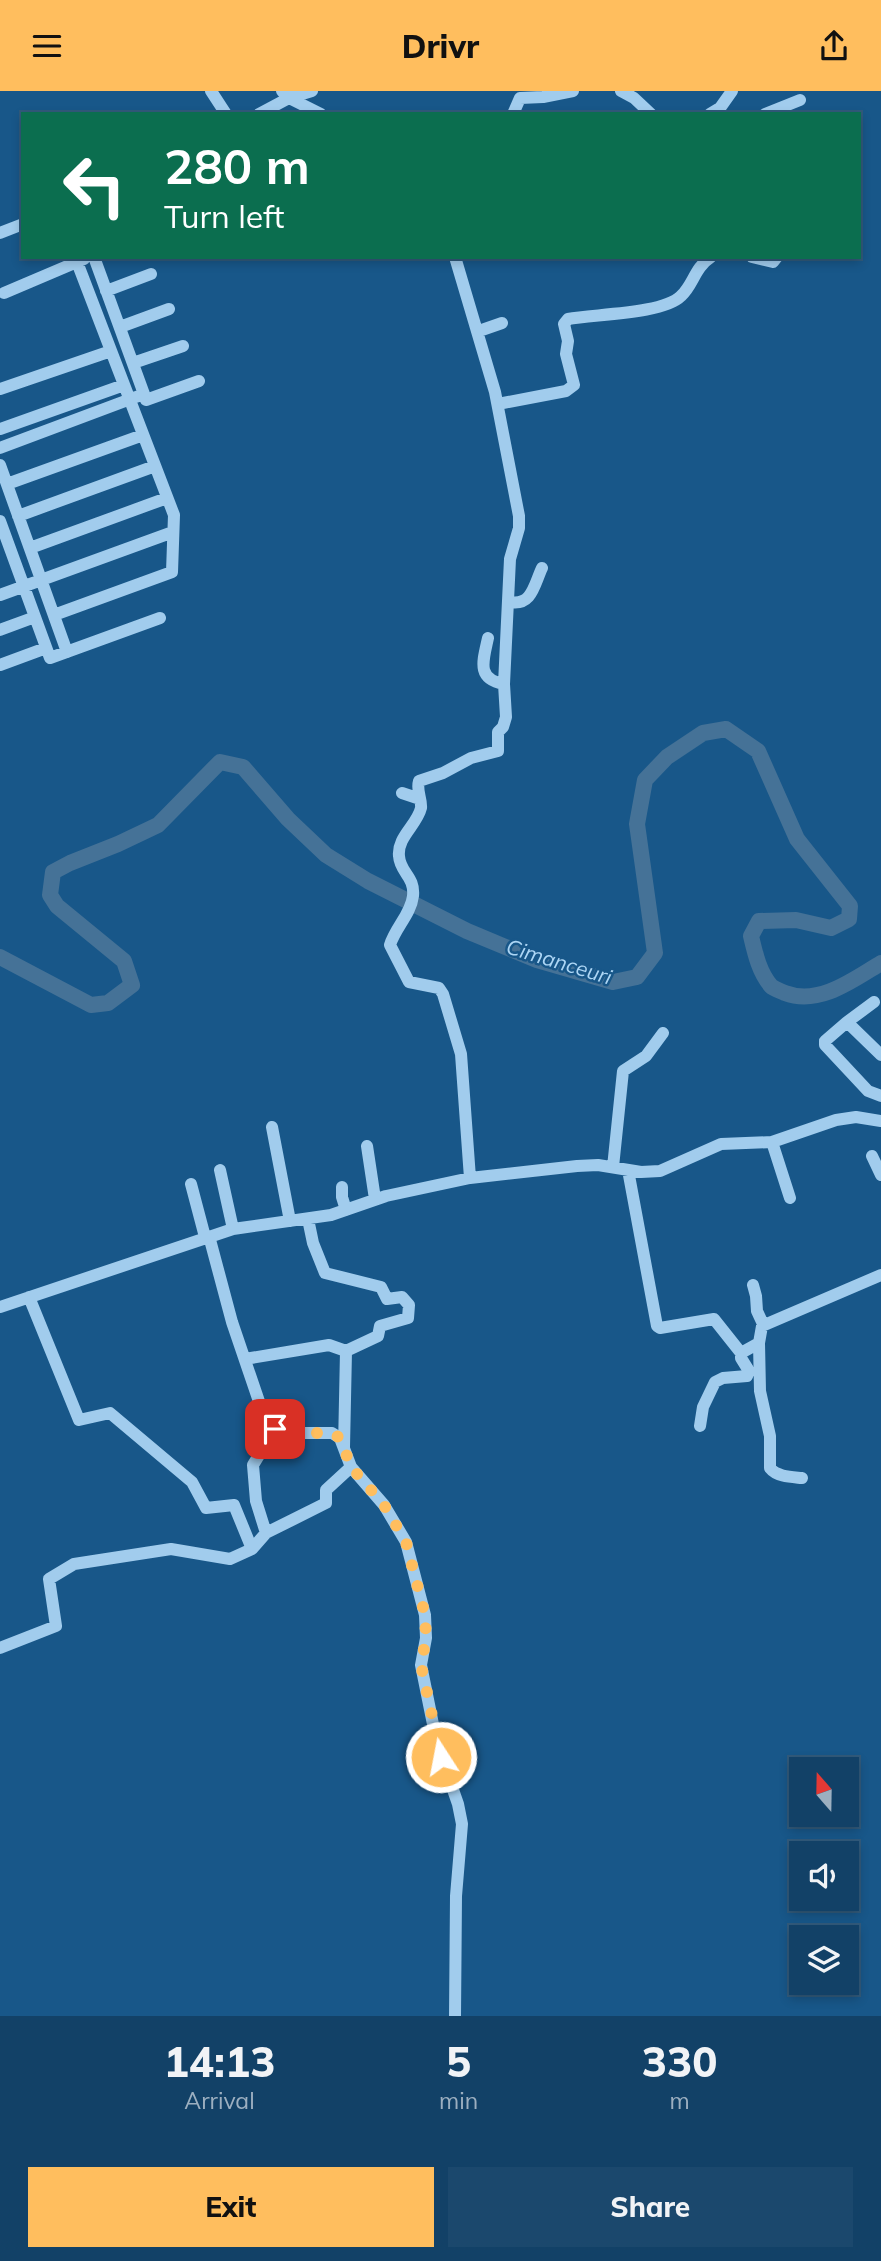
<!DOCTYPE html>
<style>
body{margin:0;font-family:Mulish,sans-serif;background:#1b486d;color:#f1f3f6;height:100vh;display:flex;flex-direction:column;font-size:26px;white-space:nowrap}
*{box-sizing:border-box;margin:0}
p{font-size:23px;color:#9cafc0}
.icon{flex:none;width:38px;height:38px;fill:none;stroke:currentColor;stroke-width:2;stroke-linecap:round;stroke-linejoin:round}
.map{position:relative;height:1925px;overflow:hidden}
.drawer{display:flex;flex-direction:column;background:#124167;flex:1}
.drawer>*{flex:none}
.guide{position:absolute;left:21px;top:21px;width:840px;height:147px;border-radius:0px;box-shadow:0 4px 10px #0003,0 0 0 2px #315a7b;background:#0b6e4f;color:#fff;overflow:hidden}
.needle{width:46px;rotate:340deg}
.controls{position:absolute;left:789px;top:1666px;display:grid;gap:14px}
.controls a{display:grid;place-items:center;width:70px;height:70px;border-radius:0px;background:#124167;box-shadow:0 4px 10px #0003,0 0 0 2px #315a7b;font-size:35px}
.pin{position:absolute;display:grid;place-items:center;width:60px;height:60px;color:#fff;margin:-30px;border-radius:14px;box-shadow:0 4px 10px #0006}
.me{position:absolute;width:77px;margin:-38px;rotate:349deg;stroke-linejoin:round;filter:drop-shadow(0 0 5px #0008)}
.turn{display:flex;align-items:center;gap:24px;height:147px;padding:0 28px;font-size:32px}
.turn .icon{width:91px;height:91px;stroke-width:2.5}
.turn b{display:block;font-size:49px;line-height:60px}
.eta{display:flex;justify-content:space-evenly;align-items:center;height:119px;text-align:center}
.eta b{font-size:42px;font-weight:800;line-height:49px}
.action{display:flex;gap:14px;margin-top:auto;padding:14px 28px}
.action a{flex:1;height:80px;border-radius:0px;background:#ffbe5e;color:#111;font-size:28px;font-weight:800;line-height:80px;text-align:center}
.action a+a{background:#1b486d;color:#f1f3f6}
header{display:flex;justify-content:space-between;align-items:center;height:91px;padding:0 28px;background:#ffbe5e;color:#111;font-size:32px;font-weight:800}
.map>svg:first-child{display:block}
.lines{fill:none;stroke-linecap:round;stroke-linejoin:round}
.river{stroke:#457297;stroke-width:16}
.minor{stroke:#a1cced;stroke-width:12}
.route{stroke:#ffbe5e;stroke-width:12;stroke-dasharray:0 21.6}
.labels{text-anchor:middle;stroke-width:5;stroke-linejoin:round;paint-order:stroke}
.water-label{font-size:21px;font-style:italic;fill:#add6f5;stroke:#185789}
</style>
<header><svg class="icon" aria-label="menu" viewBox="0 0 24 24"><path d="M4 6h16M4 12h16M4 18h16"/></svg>Drivr<svg class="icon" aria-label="share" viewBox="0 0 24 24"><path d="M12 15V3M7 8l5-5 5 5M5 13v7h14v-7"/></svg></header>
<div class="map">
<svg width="881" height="1925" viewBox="0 0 881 1925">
<rect width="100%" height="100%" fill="#185789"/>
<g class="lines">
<path class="river" d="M0 866 91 914 108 912 132 894 124 870 57 815 50 804 53 781 70 772 118 753 158 734 220 671 243 676 288 728 326 764 368 790 467 840 537 869 613 891 637 886 655 862 637 733 645 689 667 666 703 642 726 638 758 660 797 748 850 815 849 828 831 837 796 829 759 830 751 845C755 862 759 881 771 895 774 898 781 900 785 902 819 915 853 889 881 872"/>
<path class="minor" d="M211 0 226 23
M621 0 634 7 651 23
M289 7 321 23
M289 7 312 0
M520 7 543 6 573 0
M259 23 289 7 282 0
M513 23 520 7
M710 23 720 17 732 0
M765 23 800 9
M0 142 23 133
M455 166 495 301 519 425V437L510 468 504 593 506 626 503 636 498 641V660L471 667 443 682 419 690C416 700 422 708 421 717 417 734 397 746 399 765 400 782 415 785 413 805 411 823 395 837 390 854L409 891 439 897 443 903 461 963 470 1087
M752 166 773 171 777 166
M106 200 151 183
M4 202 84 168
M120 236 169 218
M479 240 502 232
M133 272 183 255
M0 298 111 260
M144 303 146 309 199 290
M498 313 566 300 574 294 566 263 568 250 564 233 568 228C595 223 663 223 681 205 694 193 694 177 711 166
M0 338 124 294
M0 357 144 303 94 166
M0 374 67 561
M7 393 143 344
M18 425 155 375
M0 430 50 567 160 527
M30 457 167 407
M0 504 173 441
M510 511C532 515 534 494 542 477
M54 524 172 481 174 424 77 171
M0 539 35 526
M488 547C483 570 476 588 504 593
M0 574 46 557
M402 702 420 708
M874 911 847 931 881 964
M847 931 825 950V954L868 1000 881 1005
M272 1036 290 1130
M772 1051 790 1107
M367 1055 375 1108
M872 1065 881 1084
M613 1076 623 980 646 965 663 942
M220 1079 233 1138
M628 1079 657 1235 660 1237 714 1228 741 1262
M191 1093 205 1146
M342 1096V1106L346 1119
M308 1128 313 1152 325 1182 381 1196 387 1208 402 1206 409 1214 408 1227 380 1235 378 1245 346 1260
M209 1145 232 1231 265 1328 281 1342H332L340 1347 351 1376 384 1414 406 1451 425 1524 426 1547 421 1574 437 1653 458 1713 462 1733 456 1805 455 1925
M753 1194 756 1205 757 1220 763 1233
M29 1206 79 1329 110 1322 192 1391 206 1417 234 1414 252 1458
M0 1216 233 1138 331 1124 386 1105 470 1087 577 1075 598 1074 641 1081 660 1080 721 1053 772 1051 836 1029 856 1026 881 1030
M245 1268 329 1254 346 1260 344 1356
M700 1335 703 1316 715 1291 723 1287 747 1285 749 1280 741 1267V1262L759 1252
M802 1387C792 1386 777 1386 770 1377V1345L760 1300 759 1252 762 1235 881 1184
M266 1442 256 1410 253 1374 275 1338
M0 1557 56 1535 49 1488 74 1473 171 1458 230 1468 252 1458 266 1442 326 1412V1399L351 1376"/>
</g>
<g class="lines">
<path class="route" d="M275 1338 281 1342H332L340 1347 351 1376 384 1414 406 1451 425 1524 426 1547 421 1574 441 1666"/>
</g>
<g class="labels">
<g class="water-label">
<text transform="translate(559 871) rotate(17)" y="7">Cimanceuri</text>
</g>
</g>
</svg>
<div class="controls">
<a><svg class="needle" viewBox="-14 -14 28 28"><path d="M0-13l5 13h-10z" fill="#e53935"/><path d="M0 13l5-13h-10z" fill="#9cafc0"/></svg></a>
<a><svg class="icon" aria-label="sound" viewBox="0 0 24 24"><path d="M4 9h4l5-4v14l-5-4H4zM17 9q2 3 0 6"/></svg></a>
<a><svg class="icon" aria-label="layers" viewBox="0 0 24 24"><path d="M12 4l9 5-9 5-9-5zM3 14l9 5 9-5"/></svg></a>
</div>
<div class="pin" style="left:275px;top:1338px;background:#d93025"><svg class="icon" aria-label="arrive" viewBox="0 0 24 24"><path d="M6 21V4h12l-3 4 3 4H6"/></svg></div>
<svg class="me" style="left:441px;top:1666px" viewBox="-20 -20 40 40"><circle r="17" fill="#ffbe5e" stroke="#fff" stroke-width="3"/><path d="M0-11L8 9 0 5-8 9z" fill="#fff"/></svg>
<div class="guide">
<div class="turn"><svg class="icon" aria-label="left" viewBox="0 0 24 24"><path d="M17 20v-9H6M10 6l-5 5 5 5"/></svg><div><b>280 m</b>Turn left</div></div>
</div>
</div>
<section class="drawer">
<div class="eta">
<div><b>14:13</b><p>Arrival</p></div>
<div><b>5</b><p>min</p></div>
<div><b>330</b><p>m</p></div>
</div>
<div class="action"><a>Exit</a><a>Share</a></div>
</section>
